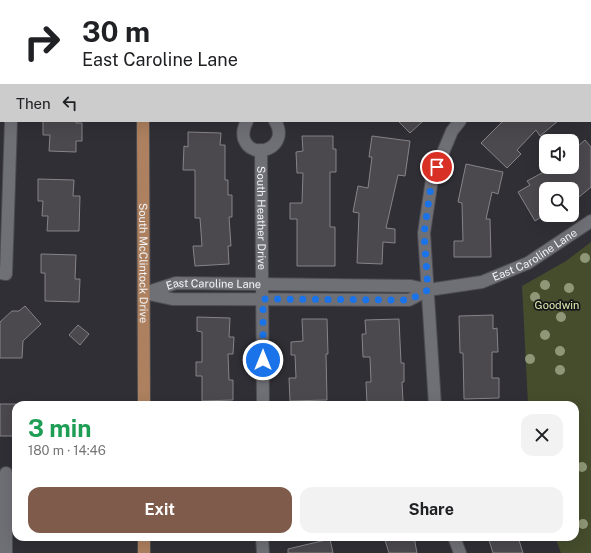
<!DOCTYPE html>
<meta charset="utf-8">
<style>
body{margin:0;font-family:"Public Sans",sans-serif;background:#f2f2f2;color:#202124;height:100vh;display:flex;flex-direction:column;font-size:15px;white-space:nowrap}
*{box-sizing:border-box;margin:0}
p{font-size:13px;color:#757577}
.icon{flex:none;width:22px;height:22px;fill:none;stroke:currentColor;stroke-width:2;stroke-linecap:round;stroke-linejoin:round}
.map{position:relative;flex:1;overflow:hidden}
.details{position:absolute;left:12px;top:401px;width:567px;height:140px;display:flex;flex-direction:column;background:#fff;border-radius:12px;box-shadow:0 4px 16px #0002}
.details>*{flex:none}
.hud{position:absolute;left:0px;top:0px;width:591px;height:122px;box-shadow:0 4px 16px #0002;background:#fff;color:#202124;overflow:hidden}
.buttons{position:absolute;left:539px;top:134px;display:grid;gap:8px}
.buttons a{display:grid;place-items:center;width:40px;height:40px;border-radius:8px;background:#fff;box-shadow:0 4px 16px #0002;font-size:20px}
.pin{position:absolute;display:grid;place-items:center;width:34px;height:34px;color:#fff;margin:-17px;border:2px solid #fff;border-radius:50%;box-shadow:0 1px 4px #0007}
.me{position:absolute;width:44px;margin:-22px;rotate:0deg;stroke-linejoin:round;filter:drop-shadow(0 0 3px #0008)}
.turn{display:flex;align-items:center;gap:14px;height:84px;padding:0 16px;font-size:18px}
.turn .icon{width:52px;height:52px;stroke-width:2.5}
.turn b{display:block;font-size:28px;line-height:34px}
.then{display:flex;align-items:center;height:38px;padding:0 16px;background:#0003;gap:8px;font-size:15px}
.round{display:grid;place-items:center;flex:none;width:42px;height:42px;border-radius:12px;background:#f2f2f2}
.head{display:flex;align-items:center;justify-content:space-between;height:68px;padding:0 16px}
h1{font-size:24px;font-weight:700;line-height:30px;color:#1e9e55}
.action{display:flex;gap:8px;margin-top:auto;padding:8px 16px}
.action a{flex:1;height:46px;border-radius:12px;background:#7e5b4b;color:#fff;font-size:16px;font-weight:700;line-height:46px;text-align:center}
.action a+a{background:#f2f2f2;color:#202124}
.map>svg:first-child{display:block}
.green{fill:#454d2d}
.building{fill:#4b484e;stroke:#868389}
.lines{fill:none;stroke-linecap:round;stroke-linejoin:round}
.minor-casing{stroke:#4c4c51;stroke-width:14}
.major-casing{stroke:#4c4c51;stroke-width:14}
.minor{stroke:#6f6f76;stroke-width:12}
.major{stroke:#ad815f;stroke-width:12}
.tree{fill:#8e9777}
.route{stroke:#1a73e8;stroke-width:7;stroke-dasharray:0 12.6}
.labels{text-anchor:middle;stroke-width:3.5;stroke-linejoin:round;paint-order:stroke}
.street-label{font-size:11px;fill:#f4f4f8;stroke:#17171a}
.park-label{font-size:11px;fill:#dcecad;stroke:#17171a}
</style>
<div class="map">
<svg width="591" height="553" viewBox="0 0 591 553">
<rect width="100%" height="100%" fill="#2f2f35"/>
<path class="green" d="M591 242V553H561L555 537H575V405H528L522 286 566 261Z"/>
<path class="building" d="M43 121H76V123H82V141H76V152L49 151 50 135H43Z
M398 121H423L410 133Z
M503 121H558L540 136 536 130 517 150 521 154 507 168 481 143Z
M188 132 221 133 220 145H225V180H228V195H232V217H229L231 246H228L229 264 195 266 193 246H202L200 218H195V170H183L184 146 188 147Z
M302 136H333V149H336V172H330V227H335V266H297V219H290V203H302L303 173H297L296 152 303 151Z
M372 136 410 141 405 176 398 175 386 228 395 229V243L383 242 382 264 357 263 359 213 353 212 358 186 368 188 372 157H369Z
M585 140 591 147V187L579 197 572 189H546V214L535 221 518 192 530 185 527 181 553 167H572V151Z
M466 164 503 172 498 194 492 192 486 219H490L491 257H454V241H463L462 203 458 202Z
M38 179 74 180 73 196H80L79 231H47L48 216H42L43 201H38Z
M41 254 76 255 75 279H80L79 302 45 301V273H41Z
M25 306 41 324 23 341 22 358H0V322L12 311H19Z
M493 315V329L497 328 498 352H492V378H499V398L464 399 463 353H460L459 316Z
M197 317 230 318 229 337H234L233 354H228L229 380H233V400L202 401V376H196V362H202V332L197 331Z
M302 319H327L328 354H326L327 400 290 401 289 378H296L295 355H291V342L303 341Z
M399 319 401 363H404V382H402L403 402 367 404 366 382H371L370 357H363L362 334H366L365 320Z
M78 325 89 334 80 345 69 335Z
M0 404H16V436H0Z
M384 537H414L417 553H389Z
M488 537H518L523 553H493Z
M330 539 333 553H288V549Z"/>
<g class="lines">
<g class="minor-casing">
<g id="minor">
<path d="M590 15H591"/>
<path d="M0 80H1"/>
<path d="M247 121C244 127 242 132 244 139 253 163 291 146 275 121"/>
<path id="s1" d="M261 150 263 405"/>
<path d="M0 273 6 274 11 121"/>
<path id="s2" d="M144 293 172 299 409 300 428 290 482 282 528 263 591 221"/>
<path id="s3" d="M145 293 176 283 411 286 428 290"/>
<path d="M435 405 424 233 432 179 452 131 460 121"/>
<path d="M6 473V553"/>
<path d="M262 537 263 553"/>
<path d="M454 537 460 553"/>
</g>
</g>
<g class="major-casing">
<g id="major">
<path d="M143 1V0"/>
<path id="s4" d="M143 121 144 405"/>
<path d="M144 553V537"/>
</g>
</g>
<use href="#minor" class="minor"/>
<use href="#major" class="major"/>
</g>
<g class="tree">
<circle cx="585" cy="258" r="5"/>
<circle cx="545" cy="285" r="5"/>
<circle cx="569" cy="288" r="5"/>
<circle cx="535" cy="297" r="5"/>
<circle cx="561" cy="317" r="5"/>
<circle cx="545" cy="335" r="5"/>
<circle cx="560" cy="351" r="5"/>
<circle cx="530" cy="359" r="5"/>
<circle cx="560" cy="370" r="5"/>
<circle cx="582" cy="467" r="5"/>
<circle cx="583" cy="524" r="5"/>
</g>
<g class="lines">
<path class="route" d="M263 360V299L409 300 428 290 424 233 432 179 437 167"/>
</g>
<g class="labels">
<g class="street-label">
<text dy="4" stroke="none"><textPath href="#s1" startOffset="68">South Heather Drive</textPath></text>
<text dy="4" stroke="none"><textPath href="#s2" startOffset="401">East Caroline Lane</textPath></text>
<text dy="4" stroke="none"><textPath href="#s4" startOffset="142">South McClintock Drive</textPath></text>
<text dy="4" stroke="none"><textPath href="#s3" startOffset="70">East Caroline Lane</textPath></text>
</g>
<g class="park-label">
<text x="557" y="309">Goodwin</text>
</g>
</g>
</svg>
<div class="buttons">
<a><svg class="icon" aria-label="sound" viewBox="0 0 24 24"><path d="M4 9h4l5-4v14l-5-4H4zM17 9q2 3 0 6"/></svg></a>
<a><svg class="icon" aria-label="search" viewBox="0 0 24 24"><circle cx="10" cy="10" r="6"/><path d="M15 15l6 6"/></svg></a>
</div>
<div class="pin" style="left:437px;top:167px;background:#d93025"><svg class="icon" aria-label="arrive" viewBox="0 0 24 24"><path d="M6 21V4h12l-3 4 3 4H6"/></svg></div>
<svg class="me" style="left:263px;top:360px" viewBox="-20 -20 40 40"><circle r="17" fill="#1a73e8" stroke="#fff" stroke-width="3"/><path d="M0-11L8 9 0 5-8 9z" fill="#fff"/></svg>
<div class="hud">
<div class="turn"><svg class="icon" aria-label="right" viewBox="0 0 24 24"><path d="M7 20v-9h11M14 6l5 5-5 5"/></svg><div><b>30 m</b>East Caroline Lane</div></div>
<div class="then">Then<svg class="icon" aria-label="left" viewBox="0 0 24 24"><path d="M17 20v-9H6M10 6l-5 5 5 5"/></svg></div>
</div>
<section class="details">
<div class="head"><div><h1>3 min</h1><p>180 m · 14:46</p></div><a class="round"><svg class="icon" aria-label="close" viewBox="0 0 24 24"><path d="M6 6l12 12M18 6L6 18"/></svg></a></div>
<div class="action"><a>Exit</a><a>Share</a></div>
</section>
</div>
